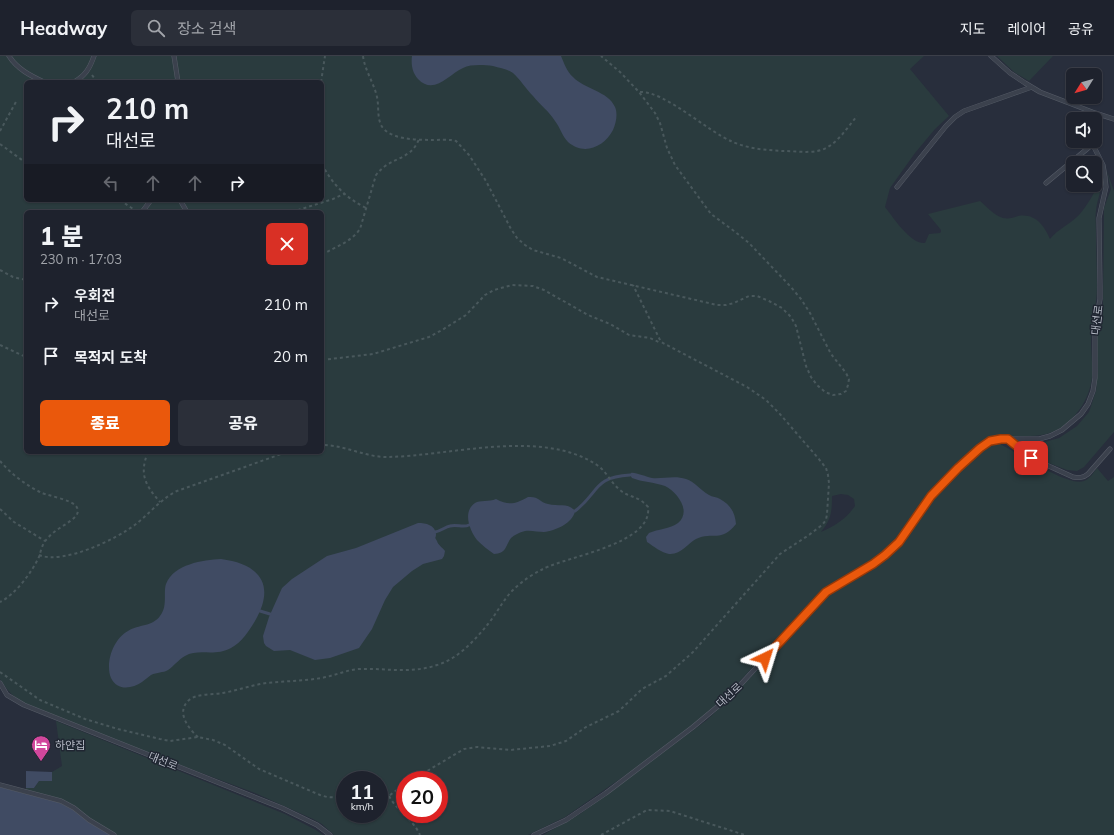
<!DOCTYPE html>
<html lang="ko">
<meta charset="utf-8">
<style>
body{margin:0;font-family:Mulish,"Noto Sans KR",sans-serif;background:#2b2f39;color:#f1f3f6;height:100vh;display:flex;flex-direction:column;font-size:15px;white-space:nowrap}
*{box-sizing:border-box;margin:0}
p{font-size:13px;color:#a1a4aa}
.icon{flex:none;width:22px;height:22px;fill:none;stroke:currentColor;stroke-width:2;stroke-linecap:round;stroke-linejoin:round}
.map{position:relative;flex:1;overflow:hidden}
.details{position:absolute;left:24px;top:154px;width:300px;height:244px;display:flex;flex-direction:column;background:#1e222d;border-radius:6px;box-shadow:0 1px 3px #0004,0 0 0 1px #3c3f49}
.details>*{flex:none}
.guide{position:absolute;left:24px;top:24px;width:300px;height:122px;border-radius:6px;box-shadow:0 1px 3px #0004,0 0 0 1px #3c3f49;background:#1e222d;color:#f1f3f6;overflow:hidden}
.needle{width:26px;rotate:233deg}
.fabs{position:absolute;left:1066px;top:12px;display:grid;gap:8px}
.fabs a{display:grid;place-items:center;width:36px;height:36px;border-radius:6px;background:#1e222d;box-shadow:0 1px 3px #0004,0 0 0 1px #3c3f49;font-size:20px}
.speed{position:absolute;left:336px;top:715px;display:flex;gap:8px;font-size:20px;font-weight:700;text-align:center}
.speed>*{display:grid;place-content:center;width:52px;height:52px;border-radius:50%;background:#1e222d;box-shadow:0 1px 3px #0004,0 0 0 1px #3c3f49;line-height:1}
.speed small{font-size:10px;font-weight:400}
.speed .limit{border:6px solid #d22;background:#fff;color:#111}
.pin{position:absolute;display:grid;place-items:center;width:34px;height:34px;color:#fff;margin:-17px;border-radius:8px;box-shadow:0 2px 6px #0006}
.me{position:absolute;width:44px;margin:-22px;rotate:41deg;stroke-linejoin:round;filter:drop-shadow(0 0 3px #0008)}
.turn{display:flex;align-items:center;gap:14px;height:84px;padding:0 16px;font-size:18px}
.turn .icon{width:52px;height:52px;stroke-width:2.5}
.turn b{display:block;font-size:28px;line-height:34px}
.lanes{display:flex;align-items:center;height:38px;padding:0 16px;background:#0003;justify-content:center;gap:20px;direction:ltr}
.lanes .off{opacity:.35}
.round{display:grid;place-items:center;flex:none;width:42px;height:42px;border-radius:6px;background:#2b2f39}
.summary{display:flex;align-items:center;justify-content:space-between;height:68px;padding:0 16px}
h1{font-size:24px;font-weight:800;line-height:30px}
.cta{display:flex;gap:8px;margin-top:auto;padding:8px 16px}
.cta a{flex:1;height:46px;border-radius:6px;background:#ea580c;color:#fff;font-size:16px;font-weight:800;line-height:46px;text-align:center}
.cta a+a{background:#2b2f39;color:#f1f3f6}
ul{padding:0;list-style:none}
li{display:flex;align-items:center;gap:12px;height:52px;padding:0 16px}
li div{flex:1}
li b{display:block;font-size:15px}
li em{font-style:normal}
header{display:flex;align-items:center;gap:24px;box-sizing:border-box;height:56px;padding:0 20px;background:#1e222d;border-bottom:1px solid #3c3f49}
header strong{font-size:19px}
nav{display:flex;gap:22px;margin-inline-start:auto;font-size:14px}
.search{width:280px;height:36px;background:#2b2f39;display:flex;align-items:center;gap:10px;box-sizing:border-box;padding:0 14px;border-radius:6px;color:#a1a4aa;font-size:15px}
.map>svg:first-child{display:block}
.green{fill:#2a3b3e;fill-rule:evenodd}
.water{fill:#404b63}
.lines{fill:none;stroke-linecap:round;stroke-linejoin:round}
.stream{stroke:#404b63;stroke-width:3}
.service-casing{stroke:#565c67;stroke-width:5}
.path{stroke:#49585c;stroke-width:2;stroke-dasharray:3 3;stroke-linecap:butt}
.service{stroke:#3b414d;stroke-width:4}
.route-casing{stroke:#983908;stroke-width:10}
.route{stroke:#ea580c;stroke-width:7}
.labels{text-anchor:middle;stroke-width:3;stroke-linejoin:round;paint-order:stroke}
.street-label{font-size:11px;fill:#b7bcc7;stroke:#202632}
.poi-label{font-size:11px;fill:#b7bcc7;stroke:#202632;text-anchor:start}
</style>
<header>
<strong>Headway</strong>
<div class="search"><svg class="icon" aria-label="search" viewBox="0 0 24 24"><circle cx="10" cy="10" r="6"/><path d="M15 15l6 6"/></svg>장소 검색</div>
<nav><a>지도</a><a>레이어</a><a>공유</a></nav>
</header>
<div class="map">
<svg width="1114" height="779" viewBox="0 0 1114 779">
<rect width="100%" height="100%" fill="#282e3c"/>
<path class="green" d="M0 0H924L910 13 949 60 935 73 915 97 890 132 885 151C894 162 910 188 925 187L929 178 940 177 941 176V174L928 158 980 145C987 151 994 159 1003 162 1008 163 1013 162 1018 160 1035 157 1044 169 1050 183 1058 173 1070 168 1079 159 1088 149 1095 135 1102 122 1102 135 1097 143 1096 155 1095 161 1096 169 1096 176 1096 194 1097 212 1097 230 1097 248 1092 266 1091 284 1091 296 1093 309 1092 321 1090 341 1078 360 1062 371 1035 389 1004 372 980 388 963 400 942 423 929 439 915 455 906 474 891 489 870 510 841 520 819 540L725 641 694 668 646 705 565 761 528 779H334L322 768 313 763 255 737 127 689 25 648C14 641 7 635 0 623ZM26 26H322V144H26ZM26 156H322V396H26ZM841 438 848 439 854 443 855 450C846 463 835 470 821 476 831 464 832 456 832 440ZM345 724H379V758H345ZM405 724H439V758H405Z
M997 0H1053L1029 25 1014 16Z
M1107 115 1114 135V376L1084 411 1077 415 1067 414 1041 404 1020 389 1025 386 1041 387 1059 382 1077 370 1089 356 1096 335 1098 314 1097 276 1103 248 1104 152 1111 133Z
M998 387C1015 395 1067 431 1084 425 1090 423 1093 417 1097 412L1108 425 1114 421V779H543L580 758 707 664 749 623 816 549 834 534 868 517 881 508 896 494 935 439 957 416 975 399 988 390Z
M56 665 285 758 316 774 323 779H111L88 766 73 754 26 738V732H34L39 725H52V716L62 710Z"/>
<path class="water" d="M412 0H561C564 7 567 16 573 21 584 33 608 35 615 51 618 58 616 67 613 74 604 91 584 100 568 86 562 80 560 71 555 65 549 55 540 49 533 40 526 33 520 23 513 17 507 13 500 12 493 10 484 9 471 8 463 12 449 18 434 40 418 23 412 16 411 8 412 0Z
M631 417C635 416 646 421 652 422 663 423 675 419 686 423 695 426 700 434 709 439 712 441 717 441 720 443 731 449 735 457 736 468 721 487 713 475 696 483 688 487 681 499 669 498 662 497 653 490 647 486L646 481 649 477C658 473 670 473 678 467 692 455 677 436 665 430 654 426 642 426 632 422L630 419Z
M528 441C539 440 539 446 548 448 558 451 568 446 575 455 573 467 555 475 544 476 538 476 531 474 525 475 521 476 514 479 511 482 505 490 507 497 494 498 488 494 482 489 477 484 470 475 462 456 475 447 480 444 489 446 496 443 509 450 515 448 528 441Z
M418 467C426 467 435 469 436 478 436 483 434 480 437 485 438 489 442 491 445 495L444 500 442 503 423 508 412 515 393 531 385 544 372 573 359 592 330 602 315 604 290 594 274 595 266 590 264 587 263 580 269 561 282 532 292 523 327 500 356 492Z
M221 503C260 508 276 529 255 565 249 575 242 586 231 592 215 601 198 592 185 600 178 604 174 610 168 614 163 617 157 616 151 619 148 621 145 624 142 626 132 633 117 635 111 622 105 607 113 583 128 575 139 568 152 571 160 560 168 550 163 537 166 528 174 508 203 504 221 503Z
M26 715 52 716V725H39L34 732H26Z
M0 731 58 746 73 754 88 766 111 779H0Z"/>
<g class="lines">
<path class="stream" d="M575 455C599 437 593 421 630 419
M435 476C441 475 445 471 450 470 457 468 463 472 469 469
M260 555 270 558"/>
<g class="service-casing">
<path id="service" d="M9 0C17 13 31 20 44 26
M174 0 178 26
M991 0 1010 17 1025 27 1040 36 1095 57 1114 63
M74 26C85 20 90 12 94 0
M1093 63 1095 57
M1046 127 1093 88
M897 131 946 70 955 61 964 55 1032 31
M180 144 187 156
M142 156 151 144
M1008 383 1031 402 1073 421C1079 422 1083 422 1088 418L1110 393
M0 627 7 639 24 649 282 752 317 769 330 779
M0 729 61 745 74 752 89 764 114 779
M534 779 566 764 606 737 693 671 729 641 826 536 873 508 885 499 899 486 931 440 968 401 980 392 990 385 1001 383H1039L1050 380 1062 374 1081 358 1088 348 1093 335 1095 322V273L1100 243V230L1099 162 1106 131 1105 121 1103 109 1091 85"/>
</g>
<path class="path" d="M363 0C365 15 374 27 377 41 379 50 377 60 381 69 391 88 433 83 451 84L456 85 469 99 486 125 511 173 517 182 525 189 533 194 561 202 597 221 700 245 717 249H726L734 247 749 240H757L769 245 782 252 791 261 796 270 806 310 811 321 817 329 825 336 833 339 841 338 846 335 848 329 849 323 846 317 831 298 810 257 801 243 790 230 749 187 734 175 711 158 675 109 667 92 660 67 655 57 639 36 620 16 601 0
M92 19 97 26
M321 26 325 0
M640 36C665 35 708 76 733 86 749 93 766 94 783 95 794 95 807 97 817 95 835 92 846 73 857 60
M0 75 17 44
M0 88 26 107
M322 108C332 128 346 142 366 152
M120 144 136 155
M292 156 333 143 344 138
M322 199C336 190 350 187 360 173L376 119C388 104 397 106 410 96 414 93 417 88 419 83
M0 214 13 221 26 224
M0 289 26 301
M322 304 373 298 429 281 442 274 466 259 485 239 494 234 512 229 533 230 544 234 588 259 610 268 629 279 650 282 661 287
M148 396C139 418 145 429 160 446
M0 405C11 418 27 430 42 437 50 440 71 444 76 450 79 454 78 458 75 461 67 469 55 473 48 482 42 487 41 495 39 501 32 516 15 539 0 546
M0 453 14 466 45 485
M39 499C63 509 117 483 136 468 150 457 161 443 177 435L287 396
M0 616 40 644 85 663 118 673 160 683 170 685 198 681 213 684 225 689 259 713 320 739 327 741 345 742
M198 681C189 673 176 657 188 645 196 637 212 639 223 637 238 634 252 629 267 627 285 625 303 625 321 622 334 620 346 614 359 613 386 612 411 618 437 609 458 603 475 584 488 568 497 557 503 544 513 534 522 525 533 518 543 513 568 500 653 488 648 451 638 439 629 442 620 434 611 427 607 416 597 409 541 372 451 400 387 401 364 401 345 389 322 389
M412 724 464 693 477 691 510 694 550 690 566 685 586 671 619 655 642 633 666 620 693 596 780 498 809 479 822 469 826 464 827 458 829 427 828 419 826 412 818 402 779 357 766 344 747 331 661 286 633 229
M389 740C397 755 413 763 420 779
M379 743 386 742 405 728
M601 779 647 754 670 755 745 779"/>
<use href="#service" class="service"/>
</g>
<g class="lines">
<g class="route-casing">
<path id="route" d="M765 602 826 536 873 508 885 499 899 486 931 440 958 412 980 392 990 385 1001 383H1008L1031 402"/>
</g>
<use href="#route" class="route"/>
</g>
<defs>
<g id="hotel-pin" transform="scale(1)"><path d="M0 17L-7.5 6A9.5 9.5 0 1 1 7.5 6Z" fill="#d1479c" stroke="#202632"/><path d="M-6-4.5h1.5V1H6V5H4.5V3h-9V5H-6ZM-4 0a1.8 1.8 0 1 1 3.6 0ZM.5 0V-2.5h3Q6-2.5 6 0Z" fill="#fff"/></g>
</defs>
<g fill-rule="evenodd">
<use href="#hotel-pin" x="41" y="689"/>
</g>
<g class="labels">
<g class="street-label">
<text transform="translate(1097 264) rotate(-83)" y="4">대선로</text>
<text transform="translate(729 639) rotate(-43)" y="4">대선로</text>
<text transform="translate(163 705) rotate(22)" y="4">대선로</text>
</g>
<g class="poi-label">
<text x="55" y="693">하얀집</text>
</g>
</g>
</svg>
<div class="fabs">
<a><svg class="needle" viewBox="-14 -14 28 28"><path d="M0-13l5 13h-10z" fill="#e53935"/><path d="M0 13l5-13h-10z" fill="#a1a4aa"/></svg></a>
<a><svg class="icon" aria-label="sound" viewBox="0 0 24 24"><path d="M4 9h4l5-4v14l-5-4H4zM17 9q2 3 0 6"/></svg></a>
<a><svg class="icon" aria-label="search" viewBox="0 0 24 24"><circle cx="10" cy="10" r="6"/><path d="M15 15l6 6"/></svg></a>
</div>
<div class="speed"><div>11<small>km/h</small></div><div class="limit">20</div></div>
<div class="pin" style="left:1031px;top:402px;background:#d93025"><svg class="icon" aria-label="arrive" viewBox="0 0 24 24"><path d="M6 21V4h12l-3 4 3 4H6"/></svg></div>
<svg class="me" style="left:765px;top:602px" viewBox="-20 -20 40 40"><path d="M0-17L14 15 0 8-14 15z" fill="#ea580c" stroke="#fff" stroke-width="4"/></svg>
<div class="guide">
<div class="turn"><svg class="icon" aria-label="right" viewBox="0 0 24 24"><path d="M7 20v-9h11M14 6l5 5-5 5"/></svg><div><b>210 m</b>대선로</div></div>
<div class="lanes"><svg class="icon off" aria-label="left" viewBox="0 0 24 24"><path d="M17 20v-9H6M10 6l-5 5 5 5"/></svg><svg class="icon off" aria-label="ahead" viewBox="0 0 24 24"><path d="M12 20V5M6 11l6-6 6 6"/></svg><svg class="icon off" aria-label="ahead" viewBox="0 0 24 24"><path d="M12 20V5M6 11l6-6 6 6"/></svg><svg class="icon" aria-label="right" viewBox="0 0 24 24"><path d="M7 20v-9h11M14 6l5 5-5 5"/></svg></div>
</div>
<section class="details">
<div class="summary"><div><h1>1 분</h1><p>230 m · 17:03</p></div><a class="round" style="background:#d93025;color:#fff"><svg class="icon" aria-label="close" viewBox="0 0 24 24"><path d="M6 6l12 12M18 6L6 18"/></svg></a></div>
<ul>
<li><svg class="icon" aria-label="right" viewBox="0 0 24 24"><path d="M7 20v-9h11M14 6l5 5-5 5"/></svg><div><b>우회전</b><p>대선로</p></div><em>210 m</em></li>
<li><svg class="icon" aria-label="arrive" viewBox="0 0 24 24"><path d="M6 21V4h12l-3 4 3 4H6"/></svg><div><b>목적지 도착</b></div><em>20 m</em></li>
</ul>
<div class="cta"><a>종료</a><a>공유</a></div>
</section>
</div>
